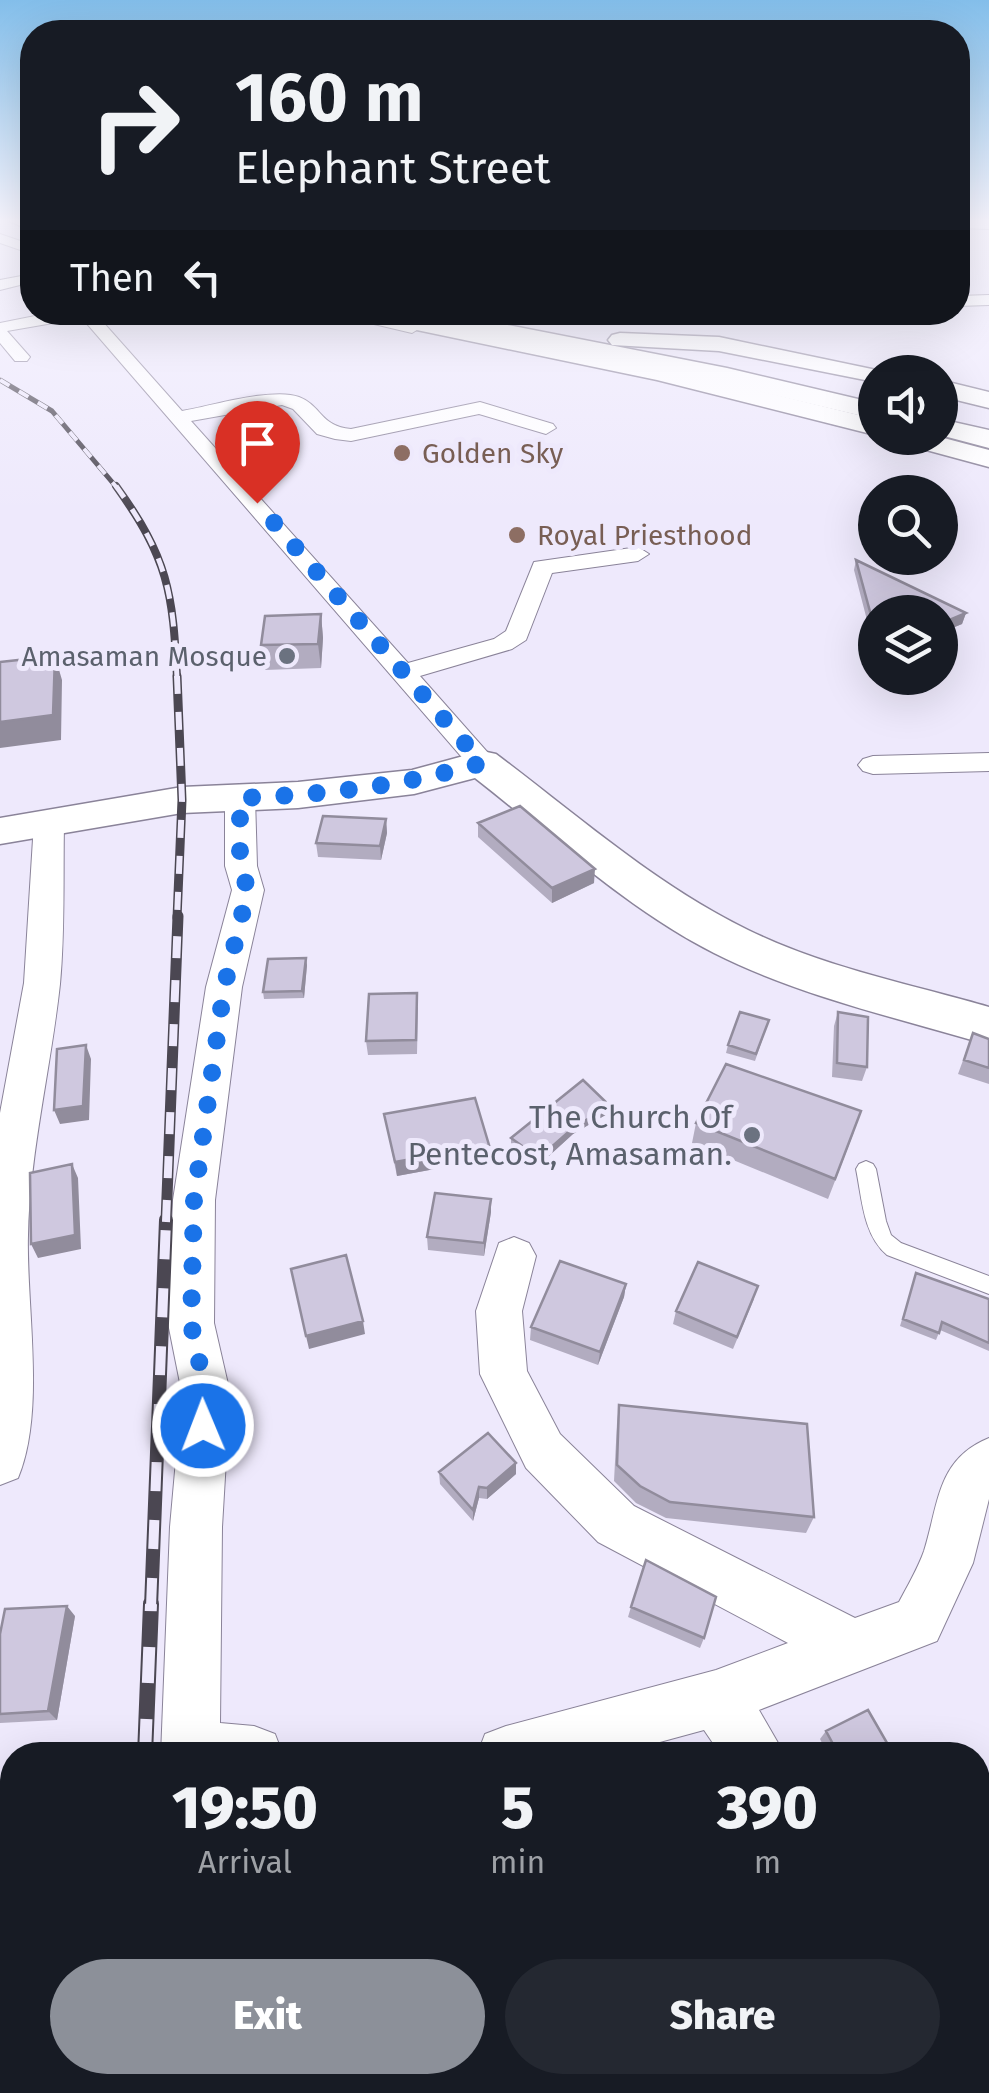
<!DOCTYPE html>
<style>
body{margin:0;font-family:"Fira Sans",sans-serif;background:#242831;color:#f1f3f6;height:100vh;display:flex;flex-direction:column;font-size:38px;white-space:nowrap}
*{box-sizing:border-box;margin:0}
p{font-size:32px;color:#9ea1a6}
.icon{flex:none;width:55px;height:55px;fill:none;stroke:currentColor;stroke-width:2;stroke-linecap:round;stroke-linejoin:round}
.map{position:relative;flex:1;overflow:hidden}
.side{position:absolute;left:0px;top:1742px;width:990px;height:352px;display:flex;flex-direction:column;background:#171b24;border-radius:40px 40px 0 0;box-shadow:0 10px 40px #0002}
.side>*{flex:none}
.top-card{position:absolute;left:20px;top:20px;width:950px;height:305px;border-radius:40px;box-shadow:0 10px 40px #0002;background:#171b24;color:#f1f3f6;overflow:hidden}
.fabs{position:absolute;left:858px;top:355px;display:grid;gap:20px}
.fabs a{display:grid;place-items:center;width:100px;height:100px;border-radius:50%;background:#171b24;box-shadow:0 10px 40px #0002;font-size:50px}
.pin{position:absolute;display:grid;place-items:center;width:85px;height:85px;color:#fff;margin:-102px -42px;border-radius:50% 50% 50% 0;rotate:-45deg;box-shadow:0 0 10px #0007}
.pin .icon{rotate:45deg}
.me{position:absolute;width:110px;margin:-55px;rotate:359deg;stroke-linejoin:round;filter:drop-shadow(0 0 8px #0008)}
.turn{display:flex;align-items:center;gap:35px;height:210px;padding:0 50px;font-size:45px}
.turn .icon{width:130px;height:130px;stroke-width:2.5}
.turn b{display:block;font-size:70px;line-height:85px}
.then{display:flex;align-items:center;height:95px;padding:0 50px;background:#0003;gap:20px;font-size:38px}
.eta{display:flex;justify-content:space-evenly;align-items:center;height:170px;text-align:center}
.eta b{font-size:60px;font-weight:800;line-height:70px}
.primary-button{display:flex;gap:20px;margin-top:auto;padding:20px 50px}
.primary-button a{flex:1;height:115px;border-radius:60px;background:#8c9099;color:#fff;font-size:40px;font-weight:800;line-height:115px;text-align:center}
.primary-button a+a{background:#242831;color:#f1f3f6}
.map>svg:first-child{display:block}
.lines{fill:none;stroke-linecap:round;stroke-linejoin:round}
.lane-casing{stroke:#8a8399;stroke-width:2}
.street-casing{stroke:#8a8399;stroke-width:2}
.secondary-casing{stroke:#8a8399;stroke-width:3}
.highway-casing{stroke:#8a8399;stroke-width:3}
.lane{fill:#fff;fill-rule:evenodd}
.street{fill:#fff;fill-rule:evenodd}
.secondary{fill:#fff;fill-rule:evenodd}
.highway{fill:#fff;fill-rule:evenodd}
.rail-far5-casing{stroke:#4b4752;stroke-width:5}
.rail-far4-casing{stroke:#4b4752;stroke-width:8}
.rail-far3-casing{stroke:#4b4752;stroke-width:9}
.rail-far2-casing{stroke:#4b4752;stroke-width:11}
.rail-far1-casing{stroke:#4b4752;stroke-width:14}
.rail-casing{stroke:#4b4752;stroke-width:16}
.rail-far5{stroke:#eee9fc;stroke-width:4;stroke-dasharray:11;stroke-linecap:butt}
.rail-far4{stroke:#eee9fc;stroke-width:5;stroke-dasharray:14;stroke-linecap:butt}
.rail-far3{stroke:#eee9fc;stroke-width:6;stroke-dasharray:18;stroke-linecap:butt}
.rail-far2{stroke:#eee9fc;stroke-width:8;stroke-dasharray:22;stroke-linecap:butt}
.rail-far1{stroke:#eee9fc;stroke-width:10;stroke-dasharray:29;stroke-linecap:butt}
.rail{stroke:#eee9fc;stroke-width:12;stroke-dasharray:36;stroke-linecap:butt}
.wall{fill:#b2acc0}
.shaded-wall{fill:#918c9c}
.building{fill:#cfc8df;stroke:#918c9c;stroke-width:2.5}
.route{stroke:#1a73e8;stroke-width:18;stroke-dasharray:0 32.4}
.education-dot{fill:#8d6e63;stroke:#eee9fc;stroke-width:4}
.worship-dot{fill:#6b7280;stroke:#eee9fc;stroke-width:4}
.labels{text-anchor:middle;stroke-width:10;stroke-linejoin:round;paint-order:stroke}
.far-education-label{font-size:28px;fill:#785e54;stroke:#eee9fc;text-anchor:start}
.far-worship-label{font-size:28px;fill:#5b616d;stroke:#eee9fc;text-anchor:end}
.worship-label{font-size:32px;fill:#5b616d;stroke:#eee9fc;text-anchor:end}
</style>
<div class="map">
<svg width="989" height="2093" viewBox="0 0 989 2093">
<rect width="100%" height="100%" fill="#eee9fc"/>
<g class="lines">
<g class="lane-casing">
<path id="lane" d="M866 1161 873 1164 876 1169 886 1221 891 1235 901 1243 989 1276V1294L887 1255C863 1235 862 1198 856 1169L859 1164Z"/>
</g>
<g class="street-casing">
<path id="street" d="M958 220 989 221V229L958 228Z
M0 234 32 245V254L0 243Z
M32 274V282L0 290V280Z
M989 295V305L958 306V296Z
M55 312H94L182 411C211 406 274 387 299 397 322 406 320 426 351 429L480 402 553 424 556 428 546 434 479 414 351 441 335 439 317 434 293 409 282 405 191 421 408 663 494 639 506 631 534 562 638 547 649 554 638 561 552 573 526 640 512 649 420 676 497 763 492 769H472L82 318 7 331 30 357 27 361H15L0 343V323Z
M323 312H358L420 328 412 333Z
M989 753V771L873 774 863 771 858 765 863 759 873 756Z
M240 789 251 792 255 798 257 866 264 890 242 987 215 1200 214 1323 230 1393 222 1527 220 1723 254 1726 275 1734 283 1755H161L170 1527 182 1393 168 1323 173 1200 206 987 232 890 225 866V798L229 792Z
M49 814 60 816 64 823C63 876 65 931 60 984 51 1068 30 1150 28 1235 26 1307 46 1411 18 1478L0 1485V1113L24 983 34 823 38 816Z
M514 1237 529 1243 536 1256 522 1311 527 1371 560 1434 634 1506 855 1618 899 1602C908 1585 918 1568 924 1551 939 1503 937 1459 989 1438V1499L973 1563 937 1641 759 1710 785 1755H721L704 1730 612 1755H477L485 1734 506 1726 716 1670 788 1643 598 1542 526 1468 480 1374 476 1311 499 1243Z
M978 1978 989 1983V2054L978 2049Z
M156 2082H224L225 2093H157Z"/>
</g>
<g class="secondary-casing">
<path id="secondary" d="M7 220H32V231Z
M353 312H399L658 366 875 419V435L657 380 364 319Z
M620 333 719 337 886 372H875V382L719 351 612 345 608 340 612 335Z
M940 380 989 392V408L940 396Z
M940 437 989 450V467L904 444 900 438Z
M482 751 496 754C577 815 657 886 748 930 823 967 909 984 989 1007V1045C898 1018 799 996 714 953 627 909 552 838 475 778L414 794 298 808 182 813 0 844V818L182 787 298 782 412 770Z"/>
</g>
<g class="highway-casing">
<path id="highway" d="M392 312H441L727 368 875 403V419L727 384 403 319Z
M940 419 989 430V448L940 435Z"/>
</g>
<use href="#lane" class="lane"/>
<use href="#street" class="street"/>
<use href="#secondary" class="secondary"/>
<use href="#highway" class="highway"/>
<g class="rail-far5-casing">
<path id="rail-far5" d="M0 380 52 411 118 489"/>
</g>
<g class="rail-far4-casing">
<path id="rail-far4" d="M116 486C168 558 173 592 177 678"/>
</g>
<g class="rail-far3-casing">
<path id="rail-far3" d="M177 676 182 800 177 918"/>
</g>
<g class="rail-far2-casing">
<path id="rail-far2" d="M166 1222 178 916"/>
</g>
<g class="rail-far1-casing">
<path id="rail-far1" d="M151 1607 166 1220"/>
</g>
<g class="rail-casing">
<path id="rail" d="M145 1755 151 1604
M137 2093 138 2082"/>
</g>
<use href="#rail-far5" class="rail-far5"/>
<use href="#rail-far4" class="rail-far4"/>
<use href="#rail-far3" class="rail-far3"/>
<use href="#rail-far2" class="rail-far2"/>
<use href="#rail-far1" class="rail-far1"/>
<use href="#rail" class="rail"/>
</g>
<path class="wall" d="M856 560 966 613 962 624 940 633V612H875V651L854 570Z
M321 614 323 638 321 668 265 670 261 645Z
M386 819 387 833 381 860 318 857 316 843Z
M478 823 594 883 552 903 478 837Z
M307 965 304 998 264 999 263 992Z
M418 1007 417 1054 368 1055 366 1041Z
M838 1012 867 1067 862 1081 832 1077 834 1026Z
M769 1020 755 1061 726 1053 728 1045Z
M973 1033 989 1039V1084L958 1074Z
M610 1106 609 1113 573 1134 539 1165 511 1146V1138Z
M384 1114 489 1145V1159L397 1176Z
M696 1123 854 1132 828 1199 692 1143Z
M491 1199V1212L484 1256 428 1250 427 1237Z
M916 1273 989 1299V1351L940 1330 936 1340 900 1326Z
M626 1284 624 1297 598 1365 530 1340 531 1327Z
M754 1299 733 1349 673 1324 676 1311Z
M619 1405 814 1517 806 1533 666 1518 636 1503 614 1481 617 1423Z
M516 1463V1474L487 1499 479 1498 473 1521 440 1484 439 1472Z
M631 1607 704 1638 700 1648 628 1617Z
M75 1616 57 1720 0 1723V1634Z
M826 1731 894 1755H828L820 1739Z
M982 1896 989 1901V1973L978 1965V1898Z
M225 2082H333V2087L305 2093H225Z"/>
<path class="shaded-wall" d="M966 613 962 624 940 633V624Z
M321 614 323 638 321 668 318 644Z
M55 656 62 680 61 740 0 748V722Z
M386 819 387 833 381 860 380 846Z
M595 869 594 883 552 903V888Z
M306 958 307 965 304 998 302 991Z
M86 1045 91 1059 89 1120 60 1124 54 1110Z
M610 1106 609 1113 573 1134 539 1165V1158L574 1127Z
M489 1145V1159L397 1176 395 1162Z
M72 1164 78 1178 81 1249 38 1258 31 1244Z
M491 1199V1212L484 1256V1243Z
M626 1284 624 1297 598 1365 600 1352Z
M363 1321 365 1334 309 1349 306 1336Z
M516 1463V1474L487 1499V1488Z
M479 1487V1498L473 1521V1510Z
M67 1606 75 1616 57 1720 48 1711Z"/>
<path class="building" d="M856 560 966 613 940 624V612H875V630Z
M321 614 318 644 261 645 265 616Z
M55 656 53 715 0 722V662Z
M520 806 595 869 552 888 478 823Z
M323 816 386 819 380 846 316 843Z
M306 958 302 991 263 992 268 959Z
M417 993 416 1040 366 1041 369 994Z
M740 1012 769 1020 756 1054 728 1045Z
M838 1012 868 1017 867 1067 837 1063Z
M973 1033 989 1039V1068L964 1060Z
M86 1045 83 1106 54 1110 57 1049Z
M726 1064 861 1111 835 1179 696 1123Z
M583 1080 610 1106 574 1127 539 1158 511 1138Z
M475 1098 489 1145 395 1162 384 1114Z
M72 1164 75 1235 31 1244 30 1173Z
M435 1193 491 1199 484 1243 427 1237Z
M346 1255 363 1321 306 1336 291 1269Z
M560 1261 626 1284 600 1352 531 1327Z
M698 1262 758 1286 737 1337 676 1311Z
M916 1273 989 1299V1343L942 1322 939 1333 903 1319Z
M619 1405 807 1424 814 1517 670 1502 640 1486 617 1465Z
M488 1433 516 1463 487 1488 479 1487 473 1510 439 1472Z
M646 1560 716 1597 704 1638 631 1607Z
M67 1606 48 1711 0 1714V1634L5 1609Z
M868 1710 894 1755H839L826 1731Z
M982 1896 989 1901V1962L978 1955V1912Z
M225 2082H328V2085L290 2093H225Z"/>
<linearGradient id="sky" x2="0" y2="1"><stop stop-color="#83beea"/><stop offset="0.43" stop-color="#f7f5fe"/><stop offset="1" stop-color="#f7f5fe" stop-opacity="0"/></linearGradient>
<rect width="989" height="513" fill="url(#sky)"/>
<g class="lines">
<path class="route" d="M203 1426 206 1393 191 1324 194 1200 224 988 248 890 240 866V798C327 794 398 787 482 763L257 503"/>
</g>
<g class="education-dot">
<circle cx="402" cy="453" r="10"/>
<circle cx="517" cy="535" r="10"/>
</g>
<g class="worship-dot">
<circle cx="287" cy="656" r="10"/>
<circle cx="752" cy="1135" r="10"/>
</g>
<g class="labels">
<g class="far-education-label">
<text x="422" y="463">Golden Sky</text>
<text x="537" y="545">Royal Priesthood</text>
</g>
<g class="far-worship-label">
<text x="267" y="666">Amasaman Mosque</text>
</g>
<g class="worship-label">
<text x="732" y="1128">The Church Of<tspan x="732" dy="37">Pentecost, Amasaman.</tspan></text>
</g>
</g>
</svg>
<div class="fabs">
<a><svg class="icon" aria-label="sound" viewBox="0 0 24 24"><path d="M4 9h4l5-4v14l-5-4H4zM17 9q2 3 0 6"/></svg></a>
<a><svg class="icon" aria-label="search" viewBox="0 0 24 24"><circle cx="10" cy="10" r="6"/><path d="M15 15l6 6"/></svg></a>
<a><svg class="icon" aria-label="layers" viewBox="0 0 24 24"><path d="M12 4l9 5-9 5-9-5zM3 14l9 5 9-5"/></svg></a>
</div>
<div class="pin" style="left:257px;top:503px;background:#d93025"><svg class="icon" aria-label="arrive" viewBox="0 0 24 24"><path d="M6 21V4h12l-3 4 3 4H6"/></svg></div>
<svg class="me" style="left:203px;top:1426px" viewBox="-20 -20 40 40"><circle r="17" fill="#1a73e8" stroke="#fff" stroke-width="3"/><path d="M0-11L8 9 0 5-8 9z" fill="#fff"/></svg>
<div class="top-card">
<div class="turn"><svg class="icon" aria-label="right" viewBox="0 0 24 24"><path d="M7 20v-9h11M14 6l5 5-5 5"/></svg><div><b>160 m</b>Elephant Street</div></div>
<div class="then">Then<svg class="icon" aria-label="left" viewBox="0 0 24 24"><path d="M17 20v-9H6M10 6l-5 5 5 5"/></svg></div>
</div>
<section class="side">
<div class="eta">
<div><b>19:50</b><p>Arrival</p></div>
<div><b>5</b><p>min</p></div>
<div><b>390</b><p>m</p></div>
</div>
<div class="primary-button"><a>Exit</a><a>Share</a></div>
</section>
</div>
